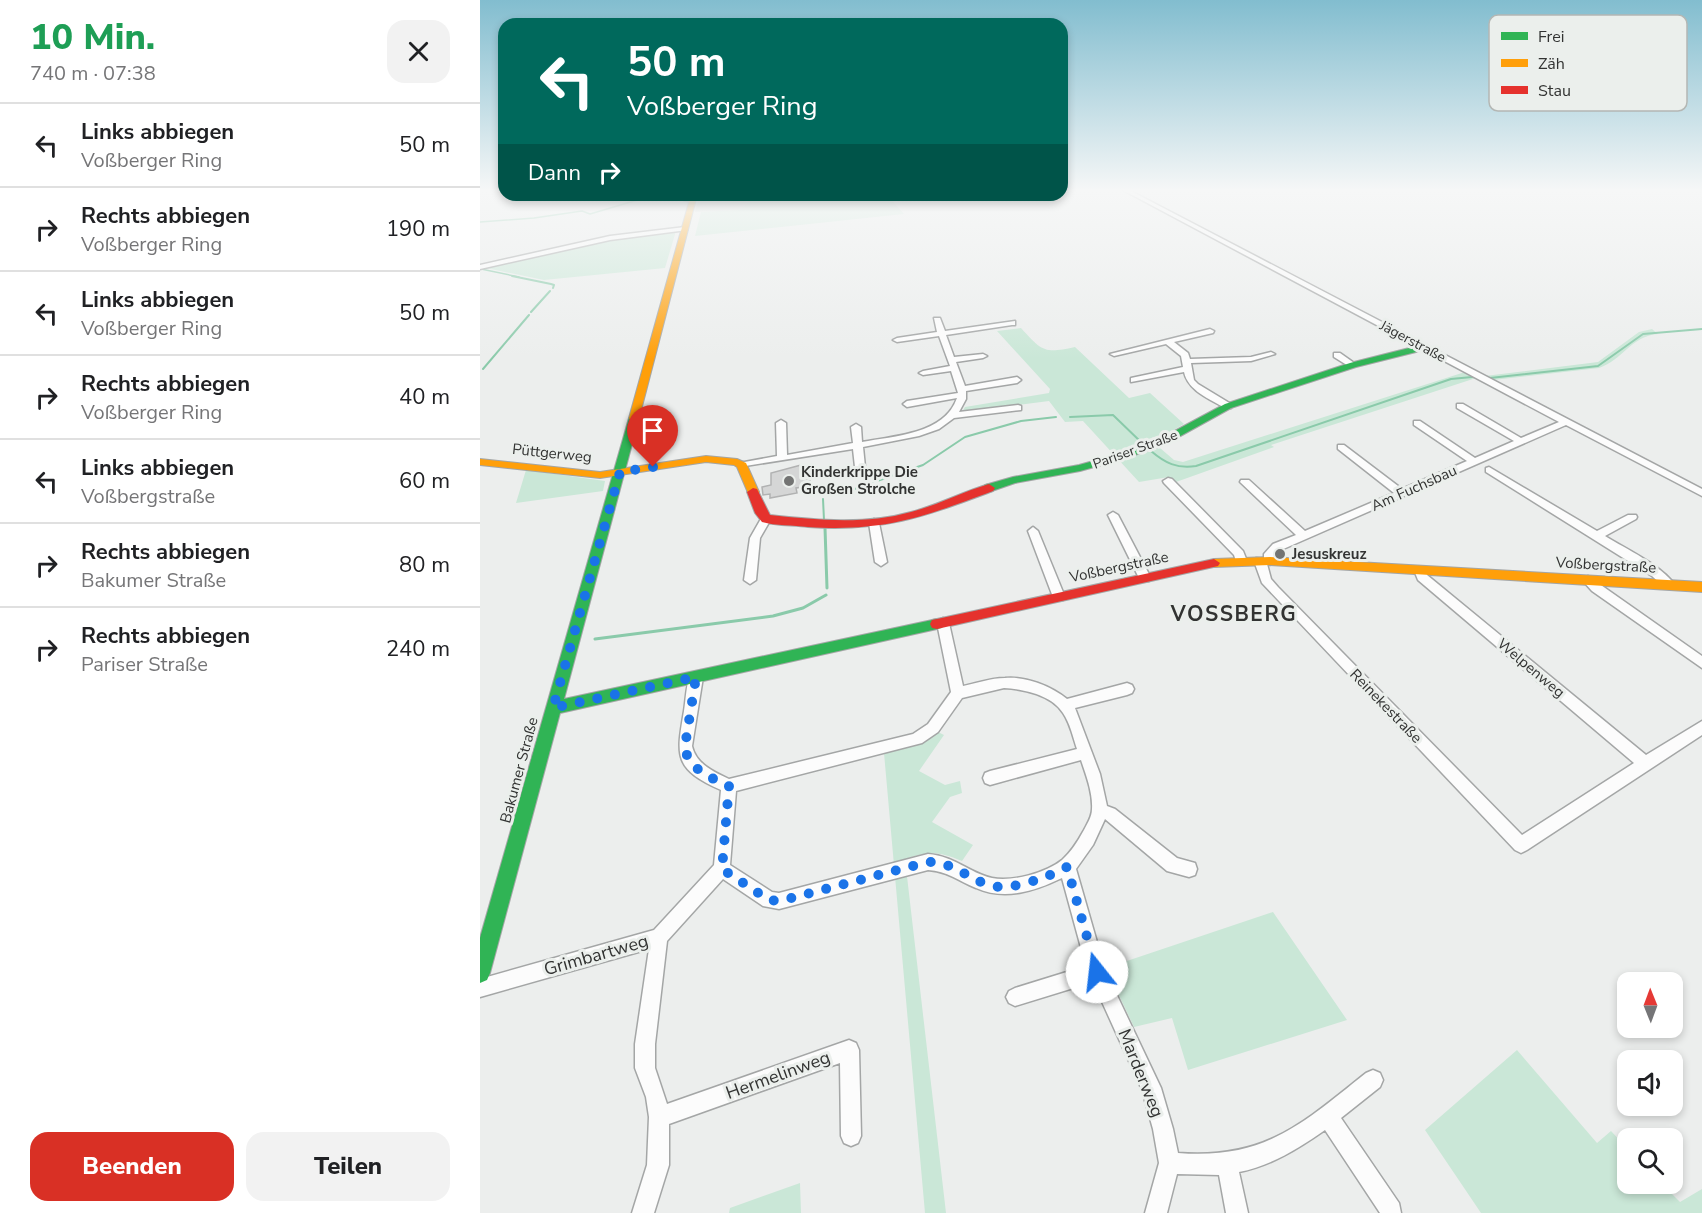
<!DOCTYPE html>
<html lang="de">
<meta charset="utf-8">
<style>
body{margin:0;font-family:"Nunito Sans",sans-serif;background:#f2f2f2;color:#202124;height:100vh;display:flex;flex-direction:column;font-size:22px;white-space:nowrap}
*{box-sizing:border-box;margin:0}
p{font-size:20px;color:#757577}
.icon{flex:none;width:33px;height:33px;fill:none;stroke:currentColor;stroke-width:2;stroke-linecap:round;stroke-linejoin:round}
.map{position:relative;flex:1;overflow:hidden}
.sheet{display:flex;flex-direction:column;background:#fff;width:480px}
.sheet>*{flex:none}
.top-card{position:absolute;left:18px;top:18px;width:570px;height:183px;border-radius:18px;box-shadow:0 3px 9px #0003;background:#00695c;color:#fff;overflow:hidden}
.needle{width:39px;rotate:359deg}
.tools{position:absolute;left:1137px;top:972px;display:grid;gap:12px}
.tools a{display:grid;place-items:center;width:66px;height:66px;border-radius:12px;background:#fff;box-shadow:0 3px 9px #0003;font-size:30px}
.pin{position:absolute;display:grid;place-items:center;width:51px;height:51px;color:#fff;margin:-62px -26px;border-radius:50% 50% 50% 0;rotate:-45deg;box-shadow:0 0 6px #0007}
.pin .icon{rotate:45deg}
.me{position:absolute;width:66px;margin:-33px;rotate:344deg;stroke-linejoin:round;filter:drop-shadow(0 0 4px #0008)}
.turn{display:flex;align-items:center;gap:21px;height:126px;padding:0 30px;font-size:27px}
.turn .icon{width:78px;height:78px;stroke-width:2.5}
.turn b{display:block;font-size:42px;line-height:51px}
.then{display:flex;align-items:center;height:57px;padding:0 30px;background:#0003;gap:12px;font-size:22px}
.round{display:grid;place-items:center;flex:none;width:63px;height:63px;border-radius:18px;background:#f2f2f2}
.summary{display:flex;align-items:center;justify-content:space-between;height:102px;padding:0 30px}
h1{font-size:36px;font-weight:800;line-height:45px;color:#1e9e55}
.button{display:flex;gap:12px;margin-top:auto;padding:12px 30px}
.button a{flex:1;height:69px;border-radius:18px;background:#d93025;color:#fff;font-size:24px;font-weight:800;line-height:69px;text-align:center}
.button a+a{background:#f2f2f2;color:#202124}
ul{padding:0;list-style:none}
li{display:flex;align-items:center;gap:18px;height:84px;padding:0 30px;border-top:2px solid #e0e0e0}
li div{flex:1}
li b{display:block;font-size:22px}
li em{font-style:normal}
main{display:flex;flex:1;min-height:0}
.map>svg:first-child{display:block}
.built{fill:#dae1dd}
.green{fill:#cae7d7}
.lines{fill:none;stroke-linecap:round;stroke-linejoin:round}
.stream-far2{stroke:#8acaaa;stroke-width:1.5}
.stream-far1{stroke:#8acaaa;stroke-width:2}
.stream{stroke:#8acaaa;stroke-width:3}
.building{fill:#d5d6d6;stroke:#b1b2b2;stroke-width:1.5}
.street-casing{stroke:#a4a6a6;stroke-width:3}
.fast-casing{stroke:#a4a6a6;stroke-width:2}
.slow-casing{stroke:#a4a6a6;stroke-width:2}
.jam-casing{stroke:#a4a6a6;stroke-width:2}
.street{fill:#fcfcfc;fill-rule:evenodd}
.fast{fill:#30b455;fill-rule:evenodd}
.slow{fill:#ff9f0a;fill-rule:evenodd}
.jam{fill:#e5322d;fill-rule:evenodd}
.route{stroke:#1a73e8;stroke-width:10;stroke-dasharray:0 18}
.poi-dot{fill:#737473;stroke:#ebefec;stroke-width:2}
.labels{text-anchor:middle;stroke-width:6;stroke-linejoin:round;paint-order:stroke}
.far-street-label{font-size:14px;fill:#323332;stroke:#ebefec}
.street-label{font-size:15px;fill:#323332;stroke:#ebefec}
.poi-label{font-size:15px;font-weight:bold;fill:#323332;stroke:#ebefec;text-anchor:start}
.near-street-label{font-size:18px;fill:#323332;stroke:#ebefec}
.district-label{font-size:21px;font-weight:bold;letter-spacing:1.5px;fill:#323332;stroke:#ebefec}
.key{fill:#ebefec;stroke:#b4b7b4;stroke-width:1.5}
.key-label{font-size:16px;fill:#323332}
</style>
<main>
<section class="sheet">
<div class="summary"><div><h1>10 Min.</h1><p>740 m · 07:38</p></div><a class="round"><svg class="icon" aria-label="close" viewBox="0 0 24 24"><path d="M6 6l12 12M18 6L6 18"/></svg></a></div>
<ul>
<li><svg class="icon" aria-label="left" viewBox="0 0 24 24"><path d="M17 20v-9H6M10 6l-5 5 5 5"/></svg><div><b>Links abbiegen</b><p>Voßberger Ring</p></div><em>50 m</em></li>
<li><svg class="icon" aria-label="right" viewBox="0 0 24 24"><path d="M7 20v-9h11M14 6l5 5-5 5"/></svg><div><b>Rechts abbiegen</b><p>Voßberger Ring</p></div><em>190 m</em></li>
<li><svg class="icon" aria-label="left" viewBox="0 0 24 24"><path d="M17 20v-9H6M10 6l-5 5 5 5"/></svg><div><b>Links abbiegen</b><p>Voßberger Ring</p></div><em>50 m</em></li>
<li><svg class="icon" aria-label="right" viewBox="0 0 24 24"><path d="M7 20v-9h11M14 6l5 5-5 5"/></svg><div><b>Rechts abbiegen</b><p>Voßberger Ring</p></div><em>40 m</em></li>
<li><svg class="icon" aria-label="left" viewBox="0 0 24 24"><path d="M17 20v-9H6M10 6l-5 5 5 5"/></svg><div><b>Links abbiegen</b><p>Voßbergstraße</p></div><em>60 m</em></li>
<li><svg class="icon" aria-label="right" viewBox="0 0 24 24"><path d="M7 20v-9h11M14 6l5 5-5 5"/></svg><div><b>Rechts abbiegen</b><p>Bakumer Straße</p></div><em>80 m</em></li>
<li><svg class="icon" aria-label="right" viewBox="0 0 24 24"><path d="M7 20v-9h11M14 6l5 5-5 5"/></svg><div><b>Rechts abbiegen</b><p>Pariser Straße</p></div><em>240 m</em></li>
</ul>
<div class="button"><a>Beenden</a><a>Teilen</a></div>
</section>
<div class="map">
<svg width="1222" height="1213" viewBox="0 0 1222 1213">
<rect width="100%" height="100%" fill="#eceeed"/>
<path class="built" d="M220 195H323L319 200H271L259 210 215 212Z"/>
<path class="green" d="M323 195H407L424 214 215 236 221 212 259 210 271 200H319Z
M196 231 185 268 64 280 6 268 144 236Z
M541 328C562 351 564 354 595 347L649 398 670 393 704 424 673 442 694 460 703 462 985 372 996 378 791 445 794 447 696 482 689 477 659 482 603 421 585 422 569 401 482 412 485 407 569 393 570 389 517 331Z
M1172 329 1178 334C1151 336 1143 360 1119 368L1013 380 1005 376 1118 362 1159 332Z
M46 470 125 481 123 491 36 503Z
M456 731 464 735 439 771 465 785 480 781 482 793 470 797 452 822 493 845 482 861C458 851 449 851 425 859L466 1213H445L404 753 439 744Z
M793 912 867 1020 708 1070 692 1018 654 1027 626 968Z
M1037 1050 1117 1143 1131 1131 1147 1148 1148 1184H1182L1200 1202 1222 1189V1213H1001L945 1130Z
M320 1183 321 1213H249L250 1208Z"/>
<g class="lines">
<path class="stream-far2" d="M0 222 54 218 102 211 110 214 171 196
M1 269 39 277"/>
<path class="stream-far1" d="M32 276 71 284 74 285 73 288
M51 312 70 291
M3 369 49 315
M1010 378 1118 366 1163 334 1222 329
M590 417 633 415 663 444
M671 451C685 463 697 469 716 466L971 379 992 377
M357 495 443 465 485 437 541 421 576 417
M343 499 344 520"/>
<path class="stream" d="M345 528 347 588
M115 639 293 616 323 608 346 595"/>
</g>
<path class="building" d="M321 465V468L329 466 330 481 323 482 324 487 316 488 317 493 290 498V494L283 495 282 487 291 485V473Z"/>
<g class="lines">
<g class="street-casing">
<path id="street" d="M641 189H647L1222 489V496L1086 425 801 550 796 555 794 564H787L791 579 798 587 1042 835 1154 763 938 580 934 570 936 567H944L947 575 1166 755 1222 721V735L1047 850 1041 853 1035 850 782 583 774 561 776 558 784 559V554L793 544 816 535 760 482 761 480H769L825 531 914 493 858 449V445H864L922 489 987 461 934 425V421H940L995 458 1034 441 977 408V404H983L1041 438 1079 422Z
M184 195H195L215 200 212 202Z
M205 227 207 230 130 240 0 269V265L130 236Z
M454 318H460L465 331 535 321V325H532L466 335 474 357 503 354 507 356 503 358 476 362 485 386 537 377 541 380 537 383 486 391V399L479 412 538 405 541 406V410L474 418 459 429 439 436 383 447 385 467 380 470 375 467 373 449 259 467V463L297 456 296 423 301 420 306 423 307 455 373 443 371 427 376 424 381 427 382 442C414 436 465 434 477 398L427 407 423 404 427 401 478 393 471 371 443 375 439 373 443 371 470 366 459 336 417 342 413 340 417 338 457 332Z
M730 329 734 331 733 333 694 342 708 353 710 359 771 357 791 352 795 354 771 361 711 363 714 380 718 384 751 404V408H745C730 399 708 391 704 372L651 382V378L703 367 701 356 686 344 634 356 630 354Z
M854 353H860L877 365 870 367 854 357Z
M1009 467 1117 531 1148 515H1156L1157 517 1156 519 1125 536C1146 549 1181 565 1195 585L1193 588H1185L1172 576 1006 472V468Z
M688 478 692 479 763 551 767 561 765 564H757L754 555 684 483 683 481Z
M633 512 638 515 671 578 669 581H661L659 578 628 515Z
M286 516 291 519 280 538 276 580 270 584 264 580 270 538 282 517Z
M394 519 399 523 407 562 401 566 395 562 389 523Z
M553 527 558 531 585 597 583 600H575L573 597 548 531Z
M1108 576 1222 656V668L1112 591 1102 580Z
M463 618 467 620 469 623 483 686C497 683 511 678 525 678 546 676 571 686 587 699L647 683 652 685 654 689 652 693 647 695 595 708 620 774 627 806 635 809 697 858 715 863 717 869 715 875 709 877 687 871 625 819 613 845 596 869 625 970 681 1088 693 1129 698 1153C785 1160 823 1123 886 1073L893 1070 900 1073 903 1080 900 1087 861 1118 919 1203 921 1213H900L845 1130C819 1148 791 1166 759 1172L768 1213H746L739 1175 697 1174 687 1213H665L679 1163 673 1129 662 1090 613 982 535 1006 529 1003 526 997 529 991 535 988 606 966 582 878C555 891 525 901 496 888 479 881 467 871 448 870L299 909 283 906 243 879 187 941 175 1044V1068L187 1104 369 1040 376 1043 379 1050 381 1136 378 1143 371 1146 364 1143 361 1136 360 1063 189 1124V1165L174 1213H152L167 1165 169 1117 166 1097 155 1068V1044L169 949 0 997V979L174 930 234 865 241 790C194 769 196 757 204 711 206 699 206 684 211 673L216 672 221 673 223 677 212 746C216 764 234 772 249 779L433 734 448 724 471 692 457 623 459 620ZM524 688C543 689 572 695 583 713 590 723 593 737 597 749L510 771 505 773 503 778 505 783 510 785 601 760C606 775 613 793 612 809 612 817 607 824 604 830 598 841 591 852 582 860 566 873 532 882 512 878 489 873 475 856 448 854L299 893 292 892 250 865 256 791 442 743 458 732 482 698Z"/>
</g>
<g class="fast-casing">
<path id="fast" d="M945 344 949 347 948 349 876 367 751 408 684 445 643 459 600 471 535 483 509 492 503 488 505 485 533 477 599 465 635 455 676 441 745 404 870 363Z
M154 415 159 418 84 699 457 619 462 620 464 624 462 628 457 629 80 713 10 973 7 980 0 983V938L149 418Z"/>
</g>
<g class="slow-casing">
<path id="slow" d="M211 195H217L159 418 158 420H150L149 418Z
M226 456 257 459 266 463 279 492 277 495H269L257 467 254 465 226 462 120 478 0 465V459L120 472Z
M790 557 1222 582V592L790 565 734 567 728 563 734 559Z"/>
</g>
<g class="jam-casing">
<path id="jam" d="M509 484 515 488 513 491C443 517 405 532 328 527 313 525 296 526 282 522L275 513 267 492 273 488 277 489 290 515C336 520 385 525 431 512 458 505 482 492 509 484Z
M734 559 740 563 738 566 457 629 452 628 450 624 452 620 457 619Z"/>
</g>
<use href="#street" class="street"/>
<use href="#fast" class="fast"/>
<use href="#slow" class="slow"/>
<use href="#jam" class="jam"/>
</g>
<linearGradient id="sky" x2="0" y2="1"><stop stop-color="#82bdcf"/><stop offset="0.53" stop-color="#f6f7f7"/><stop offset="1" stop-color="#f6f7f7" stop-opacity="0"/></linearGradient>
<rect width="1222" height="359" fill="url(#sky)"/>
<g class="lines">
<path class="route" d="M173 467 140 472 73 708 216 677 205 746C206 768 231 778 249 786L242 869 289 900 300 901 448 862C473 862 487 878 509 885 529 892 569 877 587 867L617 972"/>
</g>
<g class="poi-dot">
<circle cx="309" cy="481" r="6"/>
<circle cx="800" cy="554" r="6"/>
</g>
<g class="labels">
<g class="far-street-label">
<text transform="translate(933 341) rotate(28)" y="5">Jägerstraße</text>
<text transform="translate(655 449) rotate(-20)" y="5">Pariser Straße</text>
</g>
<g class="street-label">
<text transform="translate(72 453) rotate(6)" y="5">Püttgerweg</text>
<text transform="translate(934 488) rotate(-24)" y="5">Am Fuchsbau</text>
<text transform="translate(1126 565) rotate(3)" y="5">Voßbergstraße</text>
<text transform="translate(639 567) rotate(-12)" y="5">Voßbergstraße</text>
<text transform="translate(1051 668) rotate(40)" y="5">Welpenweg</text>
<text transform="translate(906 706) rotate(46)" y="5">Reinekestraße</text>
<text transform="translate(39 770) rotate(-75)" y="5">Bakumer Straße</text>
</g>
<g class="poi-label">
<text x="321" y="477">Kinderkrippe Die<tspan x="321" dy="17">Großen Strolche</tspan></text>
<text x="812" y="559">Jesuskreuz</text>
</g>
<g class="near-street-label">
<text transform="translate(116 955) rotate(-16)" y="6">Grimbartweg</text>
<text transform="translate(661 1073) rotate(68)" y="6">Marderweg</text>
<text transform="translate(298 1075) rotate(-20)" y="6">Hermelinweg</text>
</g>
<g class="district-label">
<text x="754" y="621">VOSSBERG</text>
</g>
</g>
<rect x="1009" y="15" width="198" height="96" rx="9" class="key"/>
<rect x="1021" y="32" width="27" height="8" fill="#30b455"/>
<rect x="1021" y="59" width="27" height="8" fill="#ff9f0a"/>
<rect x="1021" y="86" width="27" height="8" fill="#e5322d"/>
<g class="key-label">
<text x="1058" y="42">Frei</text>
<text x="1058" y="69">Zäh</text>
<text x="1058" y="96">Stau</text>
</g>
</svg>
<div class="tools">
<a><svg class="needle" viewBox="-14 -14 28 28"><path d="M0-13l5 13h-10z" fill="#e53935"/><path d="M0 13l5-13h-10z" fill="#757577"/></svg></a>
<a><svg class="icon" aria-label="sound" viewBox="0 0 24 24"><path d="M4 9h4l5-4v14l-5-4H4zM17 9q2 3 0 6"/></svg></a>
<a><svg class="icon" aria-label="search" viewBox="0 0 24 24"><circle cx="10" cy="10" r="6"/><path d="M15 15l6 6"/></svg></a>
</div>
<div class="pin" style="left:173px;top:467px;background:#d93025"><svg class="icon" aria-label="arrive" viewBox="0 0 24 24"><path d="M6 21V4h12l-3 4 3 4H6"/></svg></div>
<svg class="me" style="left:617px;top:972px" viewBox="-20 -20 40 40"><circle r="19" fill="#fff"/><path d="M0-13L10 11 0 6-10 11z" fill="#1a73e8"/></svg>
<div class="top-card">
<div class="turn"><svg class="icon" aria-label="left" viewBox="0 0 24 24"><path d="M17 20v-9H6M10 6l-5 5 5 5"/></svg><div><b>50 m</b>Voßberger Ring</div></div>
<div class="then">Dann<svg class="icon" aria-label="right" viewBox="0 0 24 24"><path d="M7 20v-9h11M14 6l5 5-5 5"/></svg></div>
</div>
</div>
</main>
